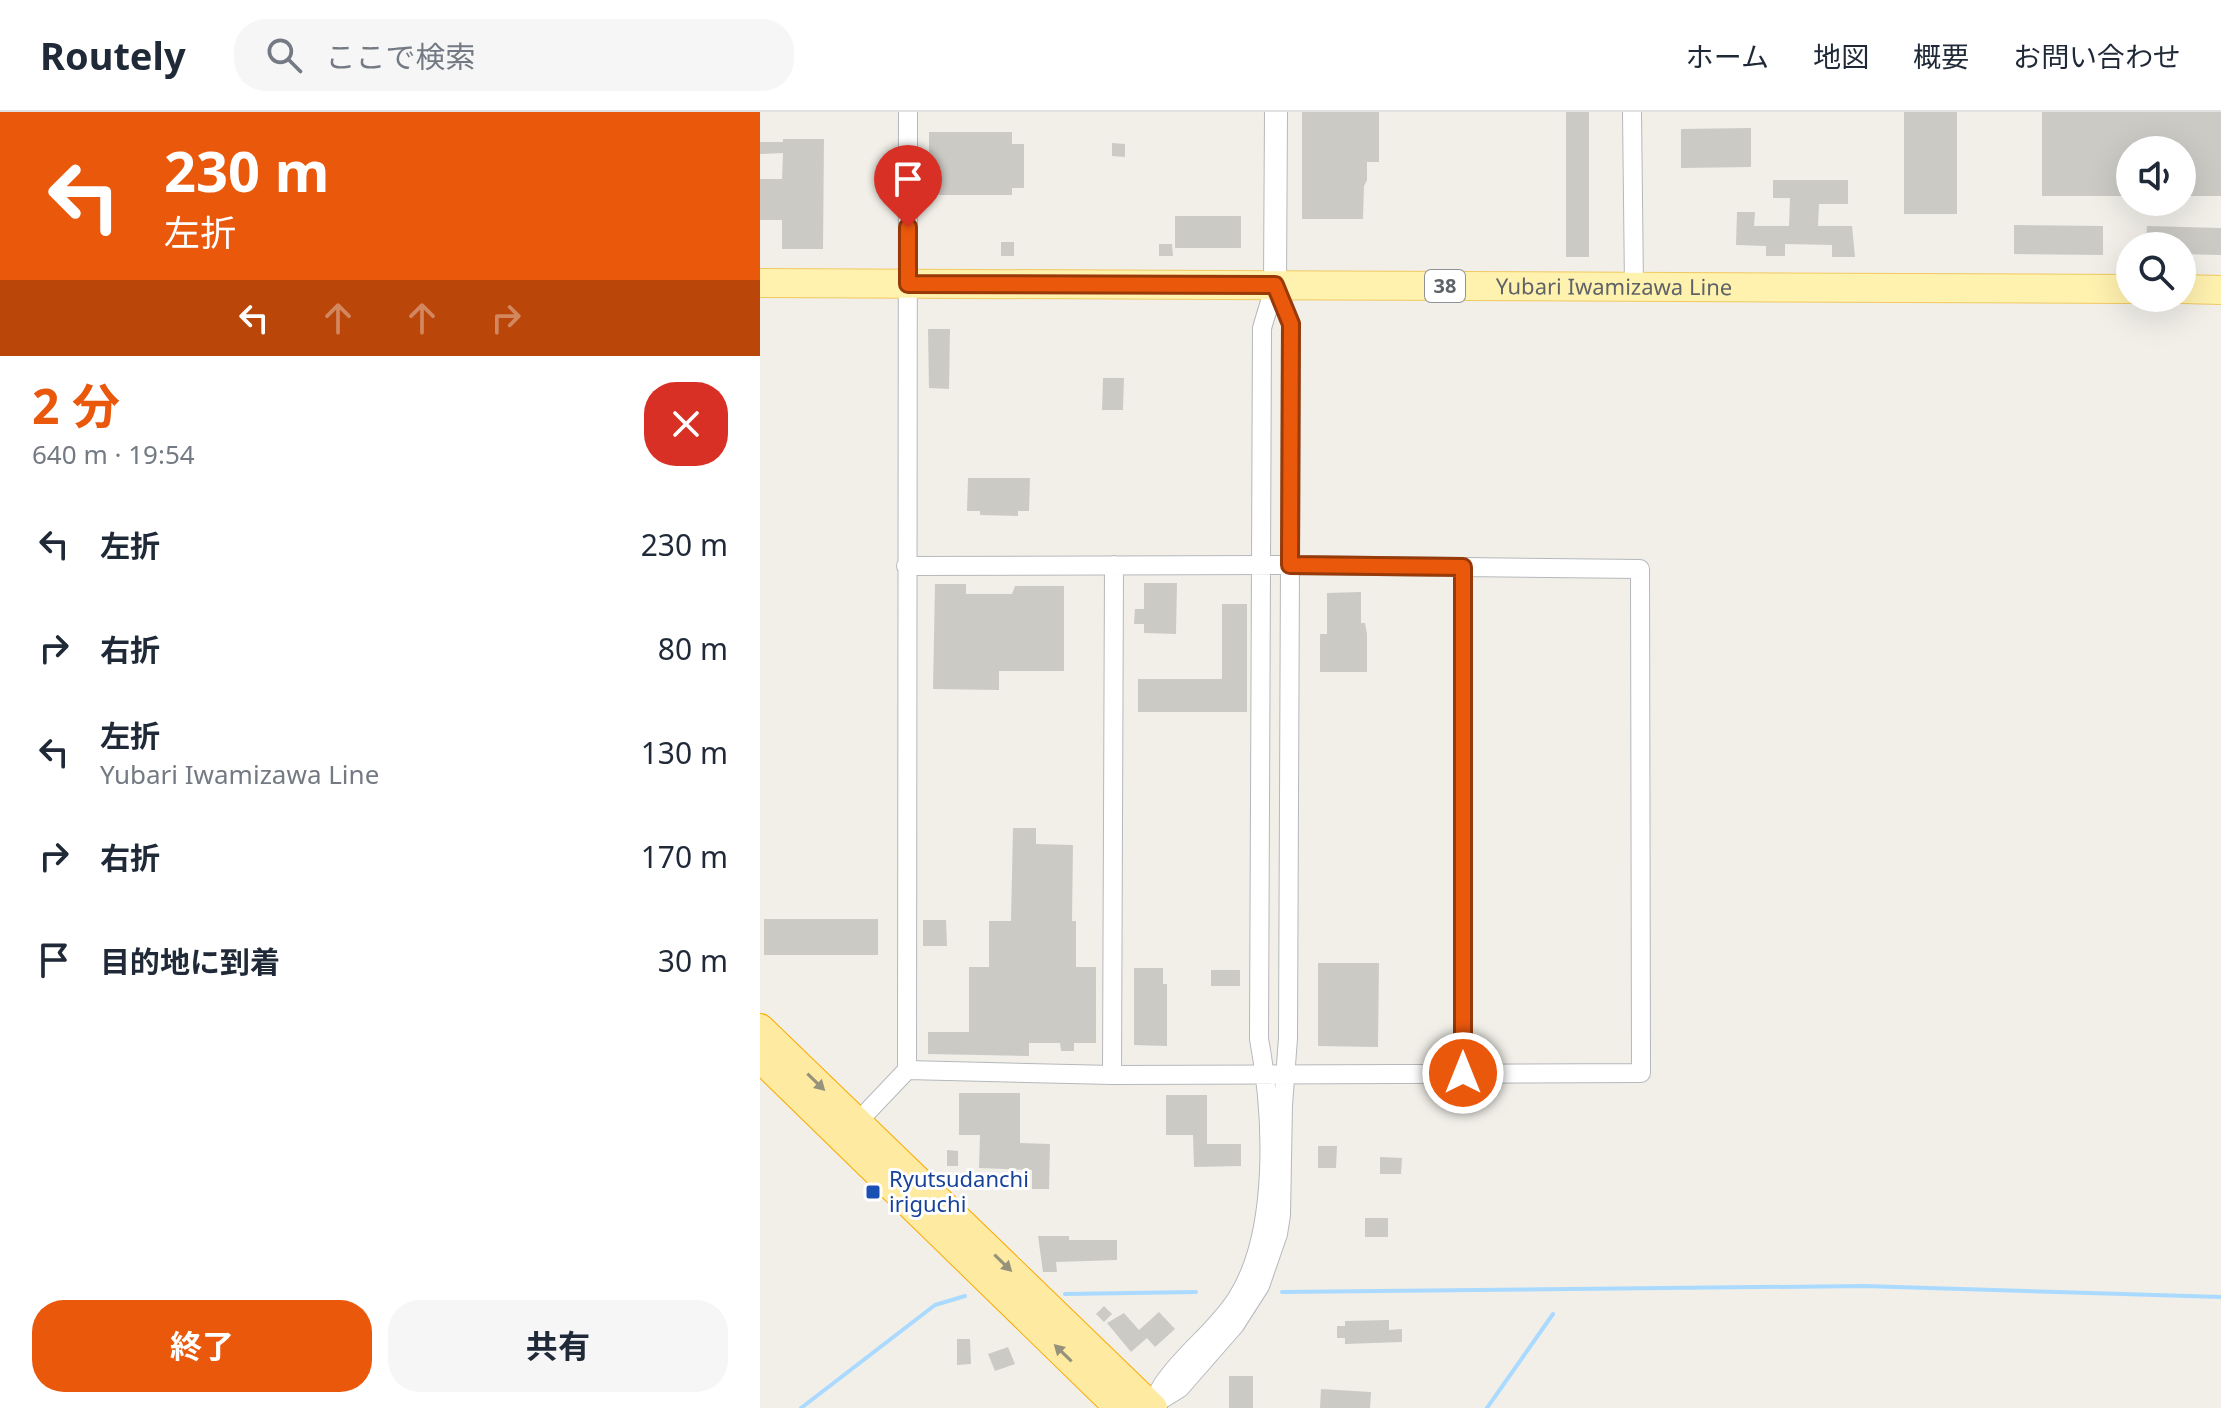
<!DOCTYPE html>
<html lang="ja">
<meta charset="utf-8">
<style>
body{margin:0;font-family:"Noto Sans","Noto Sans JP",sans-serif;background:#f6f6f7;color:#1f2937;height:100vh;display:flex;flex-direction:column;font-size:30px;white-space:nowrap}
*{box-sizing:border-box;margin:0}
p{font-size:26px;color:#747a83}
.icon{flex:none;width:44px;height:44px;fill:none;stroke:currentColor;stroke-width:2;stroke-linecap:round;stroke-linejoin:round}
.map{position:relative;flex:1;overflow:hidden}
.panel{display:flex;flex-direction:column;background:#fff;width:760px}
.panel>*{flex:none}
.hud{background:#ea580c;color:#fff;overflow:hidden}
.buttons{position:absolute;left:1356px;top:24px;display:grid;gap:16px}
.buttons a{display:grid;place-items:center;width:80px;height:80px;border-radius:50%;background:#fff;box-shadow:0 8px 32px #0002;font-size:40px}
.pin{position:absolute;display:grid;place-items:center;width:68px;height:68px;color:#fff;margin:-82px -34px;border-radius:50% 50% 50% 0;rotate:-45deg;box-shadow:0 0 8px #0007}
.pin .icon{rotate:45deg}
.me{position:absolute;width:88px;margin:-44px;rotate:0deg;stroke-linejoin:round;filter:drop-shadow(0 0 6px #0008)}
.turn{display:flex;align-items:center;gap:28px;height:168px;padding:0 32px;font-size:36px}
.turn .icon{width:104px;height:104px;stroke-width:2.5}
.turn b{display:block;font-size:56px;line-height:68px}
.lanes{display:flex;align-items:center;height:76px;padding:0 32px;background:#0003;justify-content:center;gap:40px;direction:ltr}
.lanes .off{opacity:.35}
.round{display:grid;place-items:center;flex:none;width:84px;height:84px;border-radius:32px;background:#f6f6f7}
.summary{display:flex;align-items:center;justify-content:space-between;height:136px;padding:0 32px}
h1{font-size:48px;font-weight:700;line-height:60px;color:#ea580c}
.primary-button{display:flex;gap:16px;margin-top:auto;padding:16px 32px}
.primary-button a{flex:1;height:92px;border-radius:32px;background:#ea580c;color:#fff;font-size:32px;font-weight:700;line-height:92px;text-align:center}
.primary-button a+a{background:#f6f6f7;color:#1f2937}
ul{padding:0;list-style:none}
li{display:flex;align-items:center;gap:24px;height:104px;padding:0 32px}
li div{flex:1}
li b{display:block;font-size:30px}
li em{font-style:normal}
header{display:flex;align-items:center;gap:48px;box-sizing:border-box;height:112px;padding:0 40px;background:#fff;border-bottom:2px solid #e0e1e3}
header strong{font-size:38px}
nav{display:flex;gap:44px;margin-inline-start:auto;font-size:28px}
.search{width:560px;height:72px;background:#f6f6f7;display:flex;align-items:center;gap:20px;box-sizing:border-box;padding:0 28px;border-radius:32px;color:#747a83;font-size:30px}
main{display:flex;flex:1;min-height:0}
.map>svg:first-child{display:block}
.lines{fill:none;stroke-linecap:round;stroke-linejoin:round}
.stream{stroke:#aadaff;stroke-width:4}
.building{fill:#cccac5}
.minor-casing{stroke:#b5b8bc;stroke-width:20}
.tertiary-casing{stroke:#b5b8bc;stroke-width:24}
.primary-casing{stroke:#f2c960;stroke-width:30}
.trunk-casing{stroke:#f9ab00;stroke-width:30}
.minor{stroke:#fff;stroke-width:18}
.tertiary{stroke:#fff;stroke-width:22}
.primary{stroke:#fff2af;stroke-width:28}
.trunk{stroke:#feeaa1;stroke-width:28}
.oneway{fill:#97927c}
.route-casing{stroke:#983908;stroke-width:20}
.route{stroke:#ea580c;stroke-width:14}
.transit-dot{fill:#1a4fb4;stroke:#fff;stroke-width:3}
.labels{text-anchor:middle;stroke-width:6;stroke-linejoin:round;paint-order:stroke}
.shield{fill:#fff;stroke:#8f9295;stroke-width:2}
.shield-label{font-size:20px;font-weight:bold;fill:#5f6368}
.street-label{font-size:22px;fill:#5f6368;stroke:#fff}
.transit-label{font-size:22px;fill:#164399;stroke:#fff;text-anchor:start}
</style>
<header>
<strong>Routely</strong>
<div class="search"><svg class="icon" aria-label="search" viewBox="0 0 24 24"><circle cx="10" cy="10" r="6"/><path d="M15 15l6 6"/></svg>ここで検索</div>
<nav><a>ホーム</a><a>地図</a><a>概要</a><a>お問い合わせ</a></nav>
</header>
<main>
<section class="panel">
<div class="hud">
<div class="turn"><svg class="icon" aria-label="left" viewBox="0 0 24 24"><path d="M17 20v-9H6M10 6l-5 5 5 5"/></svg><div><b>230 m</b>左折</div></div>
<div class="lanes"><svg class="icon" aria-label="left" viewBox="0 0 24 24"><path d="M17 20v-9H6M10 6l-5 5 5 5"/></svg><svg class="icon off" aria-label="ahead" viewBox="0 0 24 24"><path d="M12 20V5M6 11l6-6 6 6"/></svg><svg class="icon off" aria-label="ahead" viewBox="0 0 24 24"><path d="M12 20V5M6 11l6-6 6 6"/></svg><svg class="icon off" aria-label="right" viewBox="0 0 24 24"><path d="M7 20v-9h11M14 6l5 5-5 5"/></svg></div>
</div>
<div class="summary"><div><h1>2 分</h1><p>640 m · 19:54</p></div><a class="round" style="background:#d93025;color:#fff"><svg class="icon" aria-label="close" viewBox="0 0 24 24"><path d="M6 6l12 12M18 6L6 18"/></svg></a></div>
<ul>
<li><svg class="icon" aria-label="left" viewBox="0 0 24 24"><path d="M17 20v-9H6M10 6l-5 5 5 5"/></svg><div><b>左折</b></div><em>230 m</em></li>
<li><svg class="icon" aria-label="right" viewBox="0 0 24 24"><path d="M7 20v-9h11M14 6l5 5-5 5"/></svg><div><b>右折</b></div><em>80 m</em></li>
<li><svg class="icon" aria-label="left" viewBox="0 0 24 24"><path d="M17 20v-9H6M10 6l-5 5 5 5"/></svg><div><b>左折</b><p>Yubari Iwamizawa Line</p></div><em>130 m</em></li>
<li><svg class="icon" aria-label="right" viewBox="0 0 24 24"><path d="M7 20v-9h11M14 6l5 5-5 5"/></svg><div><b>右折</b></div><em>170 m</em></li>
<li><svg class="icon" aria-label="arrive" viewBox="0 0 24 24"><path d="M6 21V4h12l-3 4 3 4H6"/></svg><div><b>目的地に到着</b></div><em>30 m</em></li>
</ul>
<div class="primary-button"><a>終了</a><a>共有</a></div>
</section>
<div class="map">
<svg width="1461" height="1296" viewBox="0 0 1461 1296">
<rect width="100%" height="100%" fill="#f1efe8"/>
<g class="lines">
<path class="stream" d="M522 1180 1104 1174 1461 1185
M305 1182 436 1180
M41 1296 175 1193 205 1184
M727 1296 793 1202"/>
</g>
<path class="building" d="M542 0H619V50H607V68L604 74 603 107H542Z
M806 0H829V145H806Z
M1144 0H1197V102H1144Z
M1282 0H1461V84H1422V38H1370V84H1282Z
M991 16V55L921 56V17Z
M169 20H252V32H264V76H252V83H169Z
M23 27H64L63 137H22V108H0V67H22L23 41 0 42V30H23Z
M352 31 365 32V45L352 44Z
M1013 68H1088V92H1059L1058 114H1092L1095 145H1072V133L1025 132V144H1006V134L976 133 977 100H995L994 114H1029L1030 86H1013Z
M415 104H481V136H415Z
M1254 113 1343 114V143L1254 142Z
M1387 114 1461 116V143L1422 142V134H1386Z
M241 130H254V144H241Z
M399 132H412L413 144H399Z
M168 217H190L189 277 169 276Z
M343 266H364L363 298H342Z
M208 366H270L269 399H258V404L220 403V399H207Z
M384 471H417L416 522 384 521V512H374L375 497H384Z
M175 472H206V482H252L255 474H304V559H239V578L173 577Z
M601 480V511H605L607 522V560H560V522H567V481Z
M462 492H487V600H378V567H462Z
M253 716H276V732L313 733 312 809H316V855H336V931H314V939H301L300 931H269V944L168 942V920H209V855H229V809H251Z
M4 807H118V843H4Z
M163 808H186L187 834H163Z
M558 851H619L618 935 558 934Z
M374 856H403V872H407V934L374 933Z
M451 858H480V874H451Z
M199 981H260V1031L290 1032 289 1077H272V1058L219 1056 220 1023H199Z
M406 983H447V1032H481V1054L434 1055 433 1023H406Z
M558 1034H577L576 1056H558Z
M187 1038 198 1039V1054H187Z
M620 1045 642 1046 641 1062H620Z
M605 1106H628V1125H605Z
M278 1124H309V1128H357V1148L296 1150 297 1160H283Z
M344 1194 352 1202 344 1210 336 1202Z
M399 1200 415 1217 395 1235 387 1226 371 1240 347 1211 364 1201 379 1218Z
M629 1208V1218L642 1217V1230L585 1232V1226H577V1214H585V1209Z
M197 1227H210L211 1252 197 1253Z
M248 1235 255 1252 235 1259 228 1242Z
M469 1264H493V1296H469Z
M561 1277 611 1280 610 1296H560Z"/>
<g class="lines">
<g class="minor-casing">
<path id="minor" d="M872 0 874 175
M146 454 530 453 880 457 881 961 352 963 147 958
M703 961V455
M352 963 354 453
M90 1018 147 958 148 0
M392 1292C397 1283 401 1273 408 1265 429 1237 458 1216 477 1186 519 1120 513 1001 499 927L502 216 515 173
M391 1294 420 1276 475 1213 500 1174 518 1122 521 1103 523 993 528 926 531 212 515 173"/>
</g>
<g class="tertiary-casing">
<path id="tertiary" d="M515 173 516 0"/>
</g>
<g class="primary-casing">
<g id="primary">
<path id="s1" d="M0 171 1370 177"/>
<path d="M1422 177 1461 178"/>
</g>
</g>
<g class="trunk-casing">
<path id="trunk" d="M0 916 393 1296
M0 946 359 1296"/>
</g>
<use href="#minor" class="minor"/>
<use href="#tertiary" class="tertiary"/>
<use href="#primary" class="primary"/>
<use href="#trunk" class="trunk"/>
</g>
<defs><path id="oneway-solid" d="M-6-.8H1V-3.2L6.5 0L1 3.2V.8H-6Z" transform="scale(2)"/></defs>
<g class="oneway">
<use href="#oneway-solid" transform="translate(56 970) rotate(44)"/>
<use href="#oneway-solid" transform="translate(243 1151) rotate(44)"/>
<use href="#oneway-solid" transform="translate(303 1241) rotate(-136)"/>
</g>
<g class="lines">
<g class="route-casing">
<path id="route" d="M148 115V172L515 173 531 212 530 453 703 455V961"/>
</g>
<use href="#route" class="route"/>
</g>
<rect class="transit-dot" x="105" y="1072" width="16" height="16" rx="4"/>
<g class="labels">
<rect class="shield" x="665" y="158" width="40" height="32" rx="6"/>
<g class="shield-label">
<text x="685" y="181">38</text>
</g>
<g class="street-label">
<text dy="8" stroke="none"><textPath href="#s1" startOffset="854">Yubari Iwamizawa Line</textPath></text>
</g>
<g class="transit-label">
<text x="129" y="1075">Ryutsudanchi<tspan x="129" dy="25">iriguchi</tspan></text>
</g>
</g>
</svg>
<div class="buttons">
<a><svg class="icon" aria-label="sound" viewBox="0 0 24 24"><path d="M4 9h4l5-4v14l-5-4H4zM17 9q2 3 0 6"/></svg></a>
<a><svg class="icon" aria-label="search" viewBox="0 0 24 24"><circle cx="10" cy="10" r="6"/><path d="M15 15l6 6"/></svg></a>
</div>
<div class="pin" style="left:148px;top:115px;background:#d93025"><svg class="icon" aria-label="arrive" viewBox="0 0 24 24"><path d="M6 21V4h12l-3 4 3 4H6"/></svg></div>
<svg class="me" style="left:703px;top:961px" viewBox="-20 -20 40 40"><circle r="17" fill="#ea580c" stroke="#fff" stroke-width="3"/><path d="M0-11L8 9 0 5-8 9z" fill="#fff"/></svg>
</div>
</main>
